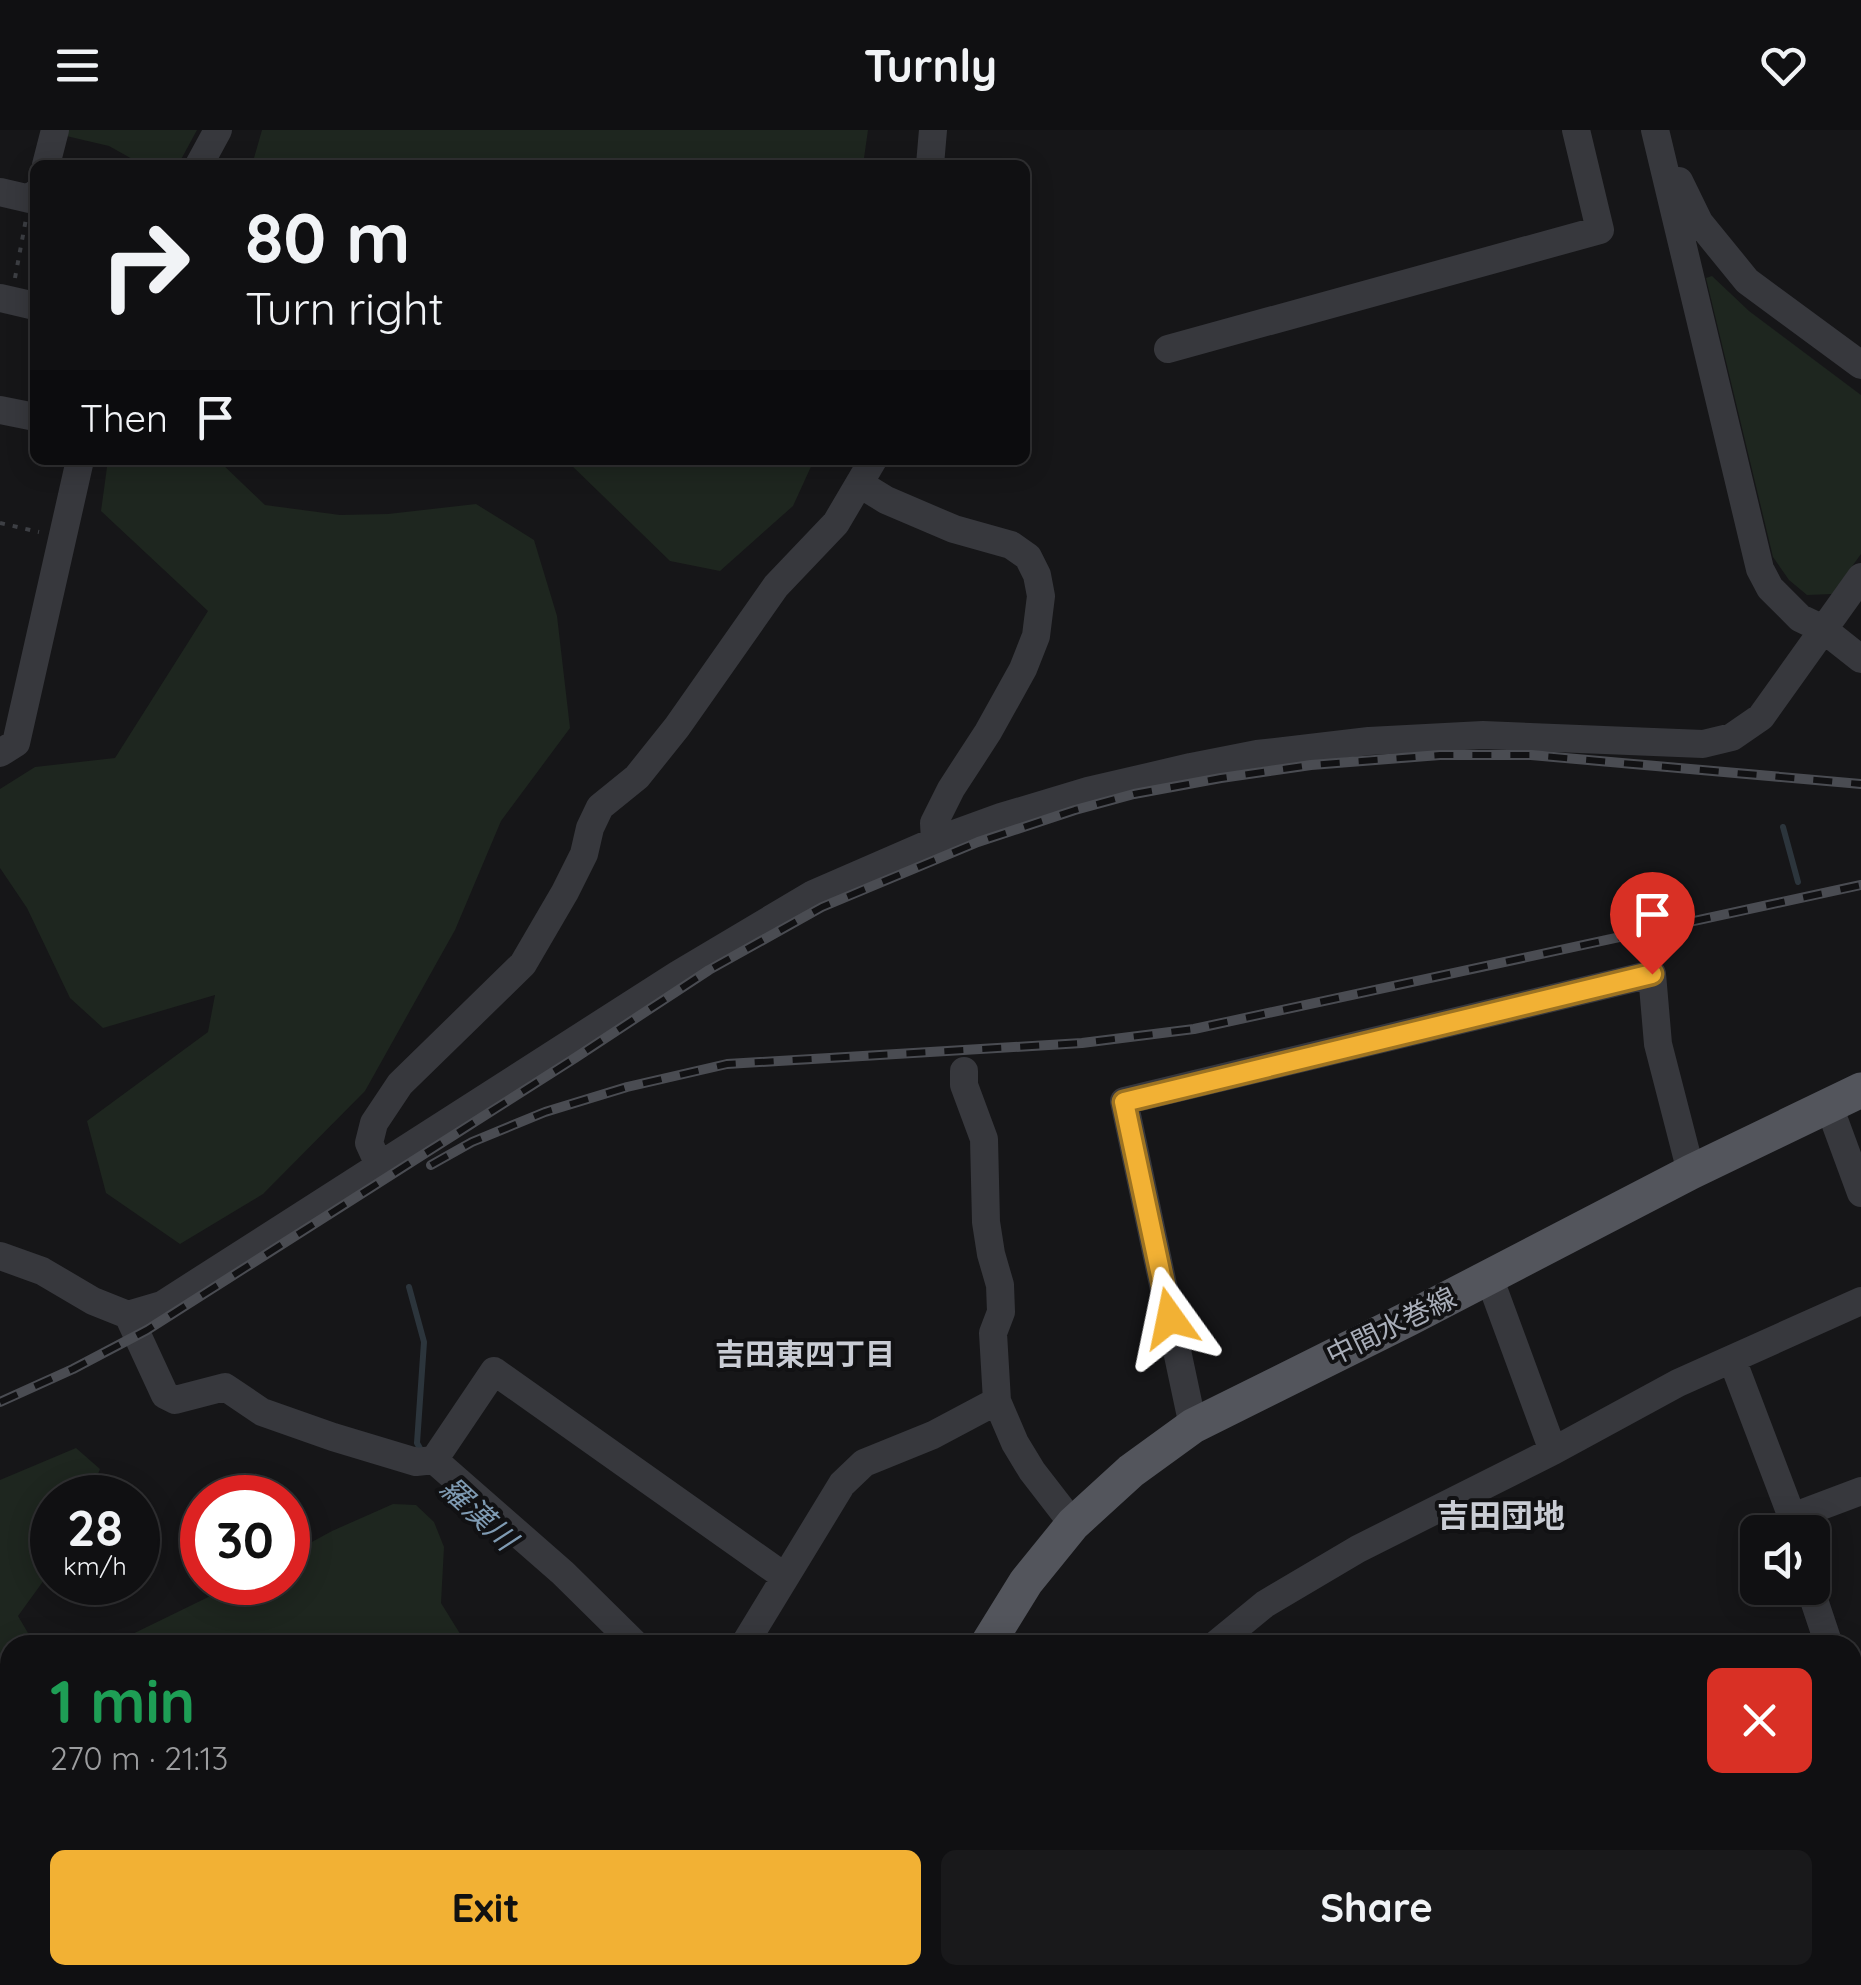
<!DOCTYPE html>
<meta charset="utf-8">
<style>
body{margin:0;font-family:Quicksand,"Noto Sans JP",sans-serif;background:#19191b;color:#f1f3f6;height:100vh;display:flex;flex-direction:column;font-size:38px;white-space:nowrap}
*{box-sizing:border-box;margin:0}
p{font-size:32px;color:#9c9d9f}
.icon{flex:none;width:55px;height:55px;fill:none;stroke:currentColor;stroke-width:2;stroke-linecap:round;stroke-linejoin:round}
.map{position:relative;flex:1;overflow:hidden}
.sheet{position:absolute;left:0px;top:1505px;width:1862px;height:350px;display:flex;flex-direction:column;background:#101012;border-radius:30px 30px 0 0;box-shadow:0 5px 25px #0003,0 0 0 2px #303032}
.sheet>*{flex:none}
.hud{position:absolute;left:30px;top:30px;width:1000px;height:305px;border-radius:15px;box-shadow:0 5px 25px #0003,0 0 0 2px #303032;background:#101012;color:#f1f3f6;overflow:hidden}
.tools{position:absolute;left:1740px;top:1385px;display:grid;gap:20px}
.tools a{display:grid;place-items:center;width:90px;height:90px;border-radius:15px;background:#101012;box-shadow:0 5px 25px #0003,0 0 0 2px #303032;font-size:50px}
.speed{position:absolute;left:30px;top:1345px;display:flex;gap:20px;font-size:50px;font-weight:700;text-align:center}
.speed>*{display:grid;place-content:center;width:130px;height:130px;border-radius:50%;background:#101012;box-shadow:0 5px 25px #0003,0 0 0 2px #303032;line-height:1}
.speed small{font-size:25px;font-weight:400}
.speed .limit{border:15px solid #d22;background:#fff;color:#111}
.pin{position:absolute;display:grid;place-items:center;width:85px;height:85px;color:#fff;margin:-102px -42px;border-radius:50% 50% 50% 0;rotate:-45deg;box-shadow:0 0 10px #0007}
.pin .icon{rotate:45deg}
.me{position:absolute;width:110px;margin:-55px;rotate:348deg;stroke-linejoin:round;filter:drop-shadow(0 0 8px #0008)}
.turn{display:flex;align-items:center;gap:35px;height:210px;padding:0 50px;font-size:45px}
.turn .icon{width:130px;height:130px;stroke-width:2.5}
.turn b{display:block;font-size:70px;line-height:85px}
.then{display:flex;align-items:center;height:95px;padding:0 50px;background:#0003;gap:20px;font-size:38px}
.round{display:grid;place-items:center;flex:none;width:105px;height:105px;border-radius:15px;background:#19191b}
.headline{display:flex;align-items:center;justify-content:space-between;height:170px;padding:0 50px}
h1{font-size:60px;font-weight:800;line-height:75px;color:#1e9e55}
.action{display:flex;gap:20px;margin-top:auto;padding:20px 50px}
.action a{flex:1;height:115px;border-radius:15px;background:#f2b134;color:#111;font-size:40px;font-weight:800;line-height:115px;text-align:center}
.action a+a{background:#19191b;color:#f1f3f6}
header{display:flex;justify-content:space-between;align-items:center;height:130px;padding:0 50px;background:#101012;font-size:45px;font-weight:800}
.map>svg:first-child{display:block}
.green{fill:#1e261f}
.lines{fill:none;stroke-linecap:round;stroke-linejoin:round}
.stream{stroke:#2c353c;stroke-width:6}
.river{stroke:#2c353c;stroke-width:35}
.path{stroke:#3d3f44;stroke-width:4;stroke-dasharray:5 8;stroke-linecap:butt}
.minor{stroke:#37383d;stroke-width:28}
.major{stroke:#53555c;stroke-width:35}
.rail-casing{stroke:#4a4c52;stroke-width:10}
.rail{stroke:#111113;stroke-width:6;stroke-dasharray:19;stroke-linecap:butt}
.route-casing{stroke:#9d7322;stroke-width:25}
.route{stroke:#f2b134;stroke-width:18}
.labels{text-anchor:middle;stroke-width:8;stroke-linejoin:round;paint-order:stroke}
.street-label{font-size:28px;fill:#a8adb8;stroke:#111113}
.neighbourhood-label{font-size:30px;font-weight:bold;fill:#c9ccd4;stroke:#111113}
.water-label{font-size:30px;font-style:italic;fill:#7f9bb3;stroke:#111113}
.quarter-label{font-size:32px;font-weight:bold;fill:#c9ccd4;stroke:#111113}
</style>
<header><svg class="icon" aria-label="menu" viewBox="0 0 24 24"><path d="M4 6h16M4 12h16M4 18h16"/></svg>Turnly<svg class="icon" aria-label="heart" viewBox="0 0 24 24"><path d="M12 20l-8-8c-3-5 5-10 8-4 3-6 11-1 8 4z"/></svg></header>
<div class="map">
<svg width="1861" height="1855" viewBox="0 0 1861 1855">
<rect width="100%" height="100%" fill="#161618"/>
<path class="green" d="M64 0H197L178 35H143L109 16 62 5Z
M262 0H868L863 35H252Z
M1712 146 1749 181 1861 265V424L1832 464 1807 465 1789 450 1773 427 1706 148Z
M108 330H218L265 375 340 385 388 384 476 374 534 410 557 486 570 598 501 691 455 800 365 961 263 1064 180 1114 106 1063 87 991 208 902 215 865 103 898 70 868 27 778 0 738V659L35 637 115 628 208 481 101 381Z
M566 330H814L793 376 720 441 670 431Z
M76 1318 100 1339 88 1367 52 1368V1439L18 1486 35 1515H10V1614H0V1350Z
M393 1374 416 1375 434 1392 444 1417 441 1473 467 1515H110L237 1453 288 1452V1425L332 1401Z
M345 1845H495L487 1855H328Z"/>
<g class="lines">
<path class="stream" d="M1783 697 1798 752
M409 1157 424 1212 417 1313 422 1322"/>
<path class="river" d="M1852 1830 1861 1827
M1786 1855 1812 1845"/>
<path class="path" d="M15 148 26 89
M0 393 39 402"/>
<path class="minor" d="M1655 0 1760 439 1770 458 1800 488 1823 499 1861 529
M46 35 55 0
M199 35 218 0
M930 35 933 0
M1679 51 1699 92 1747 151 1861 235
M0 62 30 69 35 64
M0 168 35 176
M1168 219 1600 100 1576 0
M0 280 35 287
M860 354 886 370 954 399 1011 415 1028 427 1037 445 1041 466 1036 506 1023 539 988 602 951 659 934 693 935 711
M0 623 16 613 80 330
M964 941V955L984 1009 986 1092 991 1124 1000 1155 1001 1182 993 1203 997 1271 1015 1313 1032 1341 1073 1394
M1829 976 1861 1063
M379 1035 369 1013 374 993 400 954 523 834 565 762 584 724 590 698 600 677 637 647 677 597 776 456 836 393 873 330
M0 1126 42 1141 93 1171 128 1185 162 1175 677 845 813 764 935 711 1001 687 1088 661 1191 637 1257 624 1369 611 1483 605 1703 614 1732 607 1761 587 1861 447
M1489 1147 1553 1321
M128 1185 165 1265 175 1270 225 1257 262 1282 333 1307 416 1332 434 1330 563 1443 636 1515
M1732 1229 1792 1387 1796 1402
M1193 1296 1124 971 1652 844 1658 914 1691 1042
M434 1330 494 1241 785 1447
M1792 1387 1861 1361
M1810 1458 1829 1515
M744 1515 842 1354 864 1333 933 1305 997 1271
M1215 1515 1265 1474 1358 1419 1553 1321 1678 1253 1861 1171
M1852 1576 1861 1578
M1852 1797 1861 1794
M852 1845 860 1855
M883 1845 889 1855
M1147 1845 1166 1855
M642 1855 651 1845
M975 1855 979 1845
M1110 1855 1115 1845
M1246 1855 1252 1845
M1389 1855 1394 1845
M1524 1855 1529 1845
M1702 1855 1728 1845
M1855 1855 1861 1853"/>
<path class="major" d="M987 1515 1026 1452 1073 1394 1131 1341 1193 1296 1408 1189 1691 1042 1861 960
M809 1855 814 1845"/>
<g class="rail-casing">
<path id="rail" d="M431 1035 472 1012 545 982 627 957 727 934 1082 913 1194 899 1861 755
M0 1272 73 1239 147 1200 575 928 709 840 822 777 978 712 1075 680 1134 664 1221 648 1311 635 1440 625H1531L1861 654"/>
</g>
<use href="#rail" class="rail"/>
</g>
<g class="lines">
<g class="route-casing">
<path id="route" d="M1170 1188 1124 972 1652 844"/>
</g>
<use href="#route" class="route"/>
</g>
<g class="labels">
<g class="street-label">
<text transform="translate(1391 1196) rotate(-26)" y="10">中間水巻線</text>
</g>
<g class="neighbourhood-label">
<text x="805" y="1235">吉田東四丁目</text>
</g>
<g class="water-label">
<text transform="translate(478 1384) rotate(43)" y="10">羅漢川</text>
</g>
<g class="quarter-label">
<text x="1501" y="1397">吉田団地</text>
</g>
</g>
</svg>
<div class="tools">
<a><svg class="icon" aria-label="sound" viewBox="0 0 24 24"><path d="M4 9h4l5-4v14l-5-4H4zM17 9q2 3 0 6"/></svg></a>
</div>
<div class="speed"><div>28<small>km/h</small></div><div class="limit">30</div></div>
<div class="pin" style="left:1652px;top:844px;background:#d93025"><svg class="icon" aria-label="arrive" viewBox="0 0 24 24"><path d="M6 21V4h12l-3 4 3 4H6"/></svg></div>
<svg class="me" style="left:1170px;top:1188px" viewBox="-20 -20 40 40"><path d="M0-17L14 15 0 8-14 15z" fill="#f2b134" stroke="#fff" stroke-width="4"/></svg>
<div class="hud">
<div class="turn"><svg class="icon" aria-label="right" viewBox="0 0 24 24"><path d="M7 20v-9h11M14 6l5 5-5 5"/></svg><div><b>80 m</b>Turn right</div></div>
<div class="then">Then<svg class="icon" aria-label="arrive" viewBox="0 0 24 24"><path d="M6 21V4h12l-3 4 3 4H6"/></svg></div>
</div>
<section class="sheet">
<div class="headline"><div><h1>1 min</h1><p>270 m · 21:13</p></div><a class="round" style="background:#d93025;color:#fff"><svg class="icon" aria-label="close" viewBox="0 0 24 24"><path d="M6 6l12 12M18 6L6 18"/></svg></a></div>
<div class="action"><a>Exit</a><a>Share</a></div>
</section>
</div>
